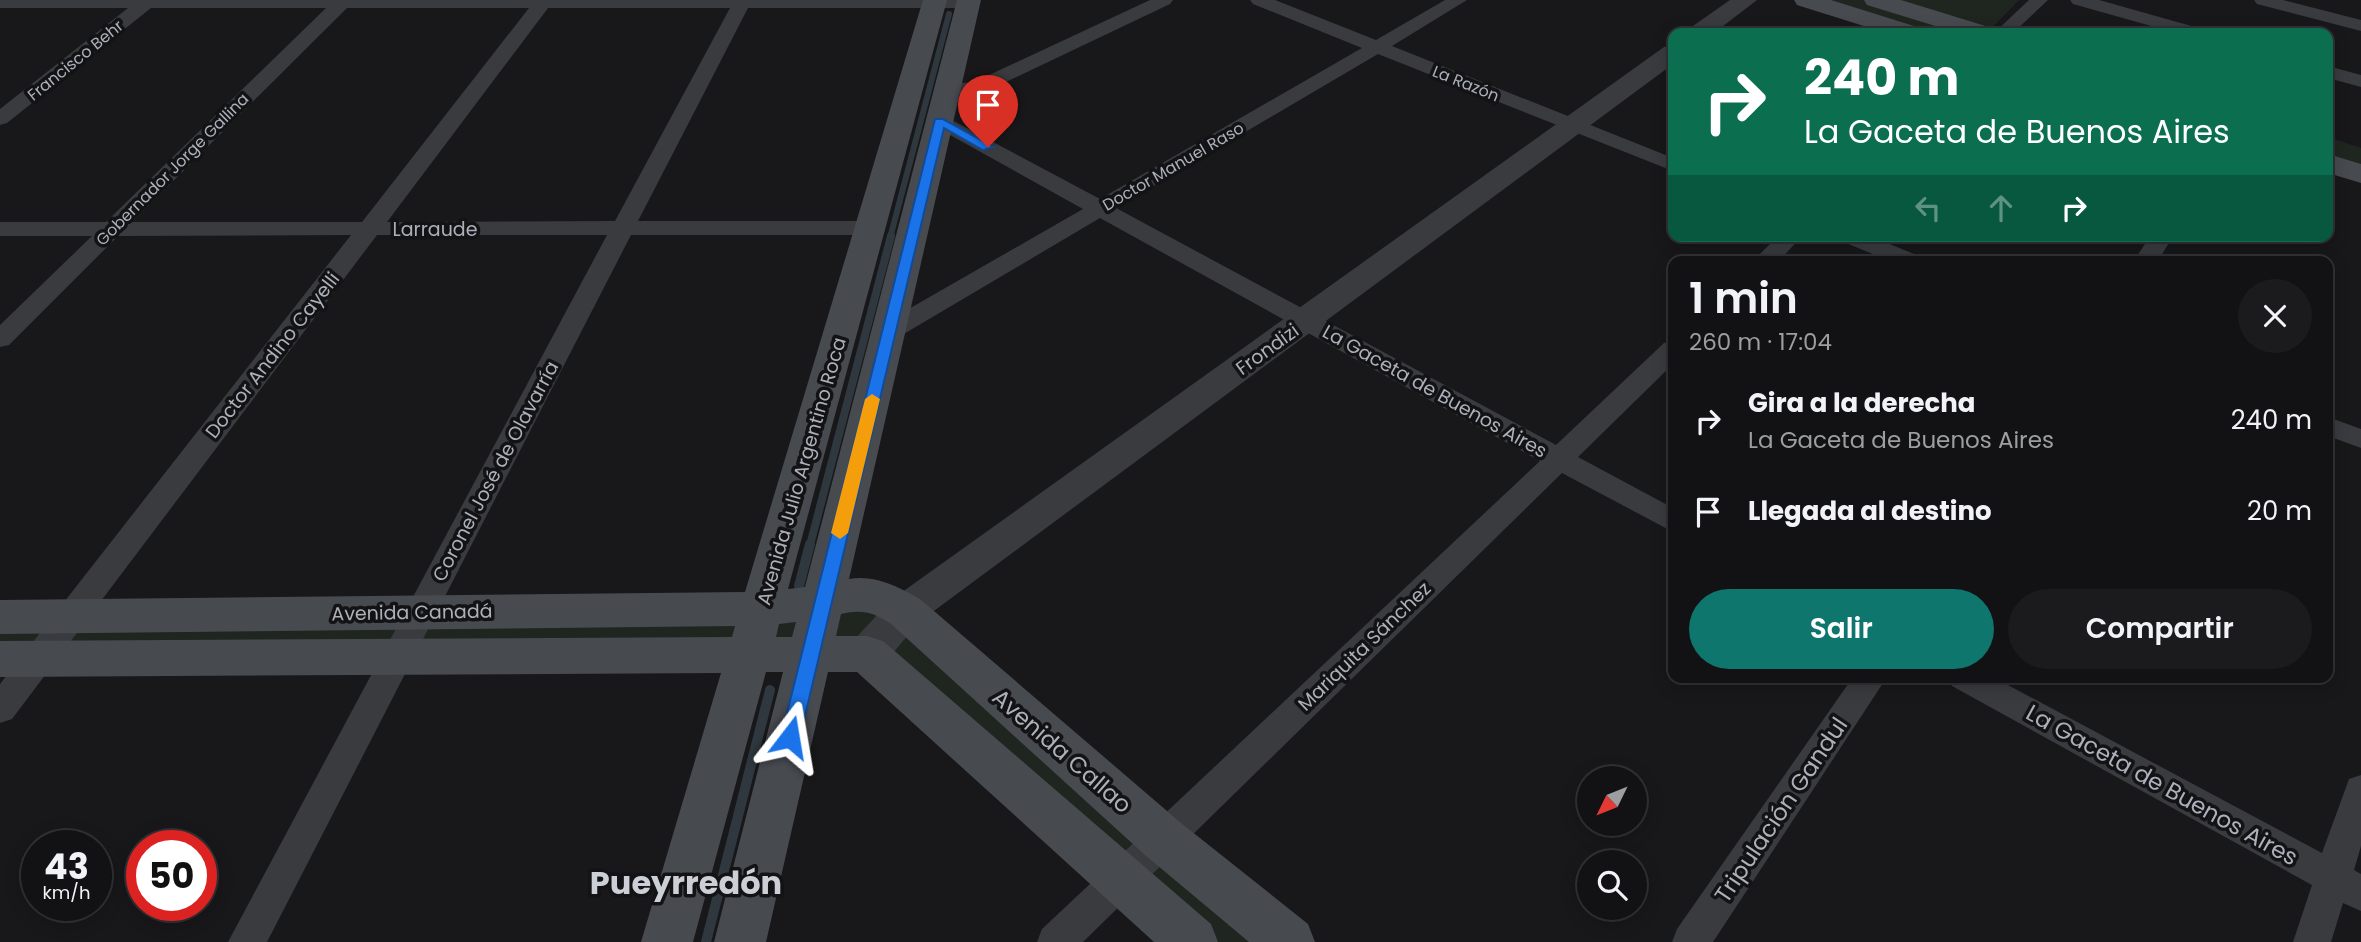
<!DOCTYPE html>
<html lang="es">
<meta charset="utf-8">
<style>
body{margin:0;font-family:Poppins,sans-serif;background:#1b1b1d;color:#f1f3f6;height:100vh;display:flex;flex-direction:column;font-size:26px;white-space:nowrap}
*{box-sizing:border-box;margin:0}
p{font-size:23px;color:#9c9ea0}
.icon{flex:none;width:38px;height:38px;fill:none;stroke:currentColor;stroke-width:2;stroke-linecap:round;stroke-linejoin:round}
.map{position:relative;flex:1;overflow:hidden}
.sheet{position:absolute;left:1668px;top:256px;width:665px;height:427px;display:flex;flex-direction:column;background:#121214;border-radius:14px;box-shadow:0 4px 18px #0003,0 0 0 2px #313234}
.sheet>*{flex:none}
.banner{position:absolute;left:1668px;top:28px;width:665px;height:214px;border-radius:14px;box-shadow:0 4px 18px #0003,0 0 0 2px #313234;background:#0b6e4f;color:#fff;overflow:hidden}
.needle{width:46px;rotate:227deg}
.controls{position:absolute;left:1577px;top:766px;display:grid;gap:14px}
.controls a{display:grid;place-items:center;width:70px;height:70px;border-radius:50%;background:#121214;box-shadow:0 4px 18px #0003,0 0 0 2px #313234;font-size:35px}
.speed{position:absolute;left:21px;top:830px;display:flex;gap:14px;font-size:35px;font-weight:700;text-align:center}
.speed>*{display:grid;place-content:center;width:91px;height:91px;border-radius:50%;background:#121214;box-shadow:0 4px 18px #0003,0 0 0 2px #313234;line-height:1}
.speed small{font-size:18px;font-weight:400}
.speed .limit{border:10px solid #d22;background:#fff;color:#111}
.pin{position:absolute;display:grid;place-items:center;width:60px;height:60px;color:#fff;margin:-72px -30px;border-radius:50% 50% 50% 0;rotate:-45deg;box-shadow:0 0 7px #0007}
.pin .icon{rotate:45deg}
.me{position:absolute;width:77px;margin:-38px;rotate:14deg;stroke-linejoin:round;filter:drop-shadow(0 0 5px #0008)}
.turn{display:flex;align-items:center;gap:24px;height:147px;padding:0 21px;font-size:32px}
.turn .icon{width:91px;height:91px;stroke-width:2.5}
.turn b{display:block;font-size:49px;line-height:60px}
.lanes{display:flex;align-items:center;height:66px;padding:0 21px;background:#0003;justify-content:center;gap:35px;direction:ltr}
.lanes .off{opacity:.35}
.round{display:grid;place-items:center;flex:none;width:74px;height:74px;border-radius:37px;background:#1b1b1d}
.headline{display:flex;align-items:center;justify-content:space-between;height:119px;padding:0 21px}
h1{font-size:42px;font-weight:600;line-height:52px}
.button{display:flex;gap:14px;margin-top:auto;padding:14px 21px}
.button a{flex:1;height:80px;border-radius:42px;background:#0f766e;color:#fff;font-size:28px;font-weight:600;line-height:80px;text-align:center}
.button a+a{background:#1b1b1d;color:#f1f3f6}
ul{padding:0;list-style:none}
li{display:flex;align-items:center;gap:21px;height:91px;padding:0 21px}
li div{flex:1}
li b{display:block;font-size:26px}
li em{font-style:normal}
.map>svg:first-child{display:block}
.green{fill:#1e261f}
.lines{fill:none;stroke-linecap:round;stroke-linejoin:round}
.stream-far2{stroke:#2e383e;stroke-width:6}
.stream-far1{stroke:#2e383e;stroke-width:8}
.stream{stroke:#2e383e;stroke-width:10}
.minor{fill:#393b3f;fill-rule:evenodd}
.tertiary{fill:#393b3f;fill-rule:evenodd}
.secondary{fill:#474a4f;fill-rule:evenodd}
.route{fill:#1a73e8;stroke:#114b97;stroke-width:2}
.slow{fill:#f59e0b}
.labels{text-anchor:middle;stroke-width:7;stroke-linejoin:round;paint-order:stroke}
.far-street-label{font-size:16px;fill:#abb0ba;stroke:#131315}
.street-label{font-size:19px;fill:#abb0ba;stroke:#131315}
.near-street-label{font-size:23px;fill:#abb0ba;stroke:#131315}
.near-district-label{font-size:32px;font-weight:bold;fill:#cccfd6;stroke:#131315}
</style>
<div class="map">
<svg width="2361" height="942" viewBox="0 0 2361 942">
<rect width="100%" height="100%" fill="#18181a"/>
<path class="green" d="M1807 0H1876L1983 33H1912Z
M1893 0H2019L1990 30Z
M2328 137 2361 148V174L2328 163Z
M857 594 1289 942H1192L867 654 0 659V617Z"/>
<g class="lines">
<path class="stream-far2" d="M890 238 949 14"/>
<path class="stream-far1" d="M810 545 891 236"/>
<path class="stream" d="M799 586 810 544
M706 942 770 690"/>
<path class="minor" d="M0 0H975L977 3 968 8H748L638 221H870L878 223 881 228 878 233 870 235H631L267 942H228L607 235H377L12 719 0 723V684L351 235 118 236 9 345 0 347V325L92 236H0V222H106L326 8H151L7 123 0 125V109L128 8H0ZM347 8H529L362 222H132ZM548 8H730L615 221 387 222Z
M1150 0H1173L1170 4 985 92C967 97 951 96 939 81L949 75 963 83 974 82Z
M1250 0H1275L1376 40 1445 0H1467L1392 46 1673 158V171L1378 54 1116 208 1556 445 1664 343 1673 341V364L1578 457 1673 508V532L1562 473 1083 942H1037L1042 929 1540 461 1100 218 897 338 888 340 879 338 876 332 879 326 1083 209 932 125 929 121 932 117H946L1100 199 1362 48 1253 4Z
M2029 0H2048L2013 33H1994Z
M2070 0H2099L2202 29 2204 33H2176L2073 4Z
M2254 0H2283L2361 20V31L2257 4Z
M2328 66 2361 75V87L2328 78Z
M1778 236H1802L1779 261H1753Z
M1838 236H1870L1919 256 1923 261H1890L1841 241Z
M2150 236H2173L2158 261H2134Z
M2328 417 2361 429V448L2328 436Z
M1853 677H1887L1713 942H1672L1677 929Z
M1947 677H1993L2322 853 2349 779 2361 775V846L2354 870 2361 874V911L2343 903 2331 942H2293L2312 885 1952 686Z"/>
<path class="tertiary" d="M1730 0H1757L1714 33H1687L1690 28Z
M1673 45V64L919 622 882 666 867 671 852 666 846 654 852 642 891 600 1664 47Z"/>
<path class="secondary" d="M923 0H947L788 589 805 587 957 0H981L849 579C873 574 900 587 920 599L1181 823 1308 924 1315 942H1249L1145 855 890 623C873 612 861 609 841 614L836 636H867L883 641 1211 924 1218 942H1154L857 672H828L766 942H714L783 672H766L693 942H641L721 673 0 677V641L732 637 735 626 0 634V600L745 592ZM796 622 792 637H776L779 624Z
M1794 0H1831L1914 26 1918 31 1916 33H1886L1797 5Z
M1864 0H1901L1992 28 1996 33H1958L1867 5Z
M2328 154 2361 164V183L2328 173Z"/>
</g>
<path class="route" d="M935 119H943L994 147 983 150 944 128 800 737 797 743 790 745 783 743 781 737Z"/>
<path class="slow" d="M872 394 880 399 848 533 840 539 831 533 865 399Z"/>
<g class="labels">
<g class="far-street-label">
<text transform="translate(75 60) rotate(-39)" y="6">Francisco Behr</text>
<text transform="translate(1466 83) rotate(22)" y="6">La Razón</text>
<text transform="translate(1173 166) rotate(-30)" y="6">Doctor Manuel Raso</text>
<text transform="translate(172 169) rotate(-45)" y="6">Gobernador Jorge Gallina</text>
</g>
<g class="street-label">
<text x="435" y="236">Larraude</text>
<text transform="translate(1267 349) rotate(-36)" y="7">Frondizi</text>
<text transform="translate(272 355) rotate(-52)" y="7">Doctor Andino Cayelli</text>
<text transform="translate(1435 391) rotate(29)" y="7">La Gaceta de Buenos Aires</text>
<text transform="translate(495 471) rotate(-62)" y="7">Coronel José de Olavarría</text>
<text transform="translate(801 471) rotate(-74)" y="7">Avenida Julio Argentino Roca</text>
<text transform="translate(412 612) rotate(-1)" y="7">Avenida Canadá</text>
<text transform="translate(1364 646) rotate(-44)" y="7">Mariquita Sánchez</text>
</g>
<g class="near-street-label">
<text transform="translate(1062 751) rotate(41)" y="8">Avenida Callao</text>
<text transform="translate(2162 785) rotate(29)" y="8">La Gaceta de Buenos Aires</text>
<text transform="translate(1781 810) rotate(-56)" y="8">Tripulación Gandul</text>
</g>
<g class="near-district-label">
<text x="686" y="894">Pueyrredón</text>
</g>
</g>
</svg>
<div class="controls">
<a><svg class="needle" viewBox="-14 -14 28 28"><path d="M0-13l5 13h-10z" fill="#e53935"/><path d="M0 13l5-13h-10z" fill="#9c9ea0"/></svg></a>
<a><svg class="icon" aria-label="search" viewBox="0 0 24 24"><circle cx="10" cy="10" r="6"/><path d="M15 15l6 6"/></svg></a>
</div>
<div class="speed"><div>43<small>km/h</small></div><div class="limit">50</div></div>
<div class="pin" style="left:988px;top:147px;background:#d93025"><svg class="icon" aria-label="arrive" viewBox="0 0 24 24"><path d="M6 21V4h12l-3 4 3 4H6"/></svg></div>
<svg class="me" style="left:790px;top:737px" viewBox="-20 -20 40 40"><path d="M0-17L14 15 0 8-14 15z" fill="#1a73e8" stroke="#fff" stroke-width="4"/></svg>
<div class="banner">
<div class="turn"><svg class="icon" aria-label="right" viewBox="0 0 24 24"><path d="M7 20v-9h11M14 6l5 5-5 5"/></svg><div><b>240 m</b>La Gaceta de Buenos Aires</div></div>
<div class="lanes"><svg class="icon off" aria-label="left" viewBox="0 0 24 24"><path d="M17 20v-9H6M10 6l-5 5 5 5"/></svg><svg class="icon off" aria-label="ahead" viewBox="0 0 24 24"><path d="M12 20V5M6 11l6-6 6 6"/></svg><svg class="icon" aria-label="right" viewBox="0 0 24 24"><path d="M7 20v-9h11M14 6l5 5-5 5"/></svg></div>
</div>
<section class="sheet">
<div class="headline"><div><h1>1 min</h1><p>260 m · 17:04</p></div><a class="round"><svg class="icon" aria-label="close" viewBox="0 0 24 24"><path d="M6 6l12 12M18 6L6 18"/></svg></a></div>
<ul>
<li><svg class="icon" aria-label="right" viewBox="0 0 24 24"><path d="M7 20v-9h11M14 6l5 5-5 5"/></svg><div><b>Gira a la derecha</b><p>La Gaceta de Buenos Aires</p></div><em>240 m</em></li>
<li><svg class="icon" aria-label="arrive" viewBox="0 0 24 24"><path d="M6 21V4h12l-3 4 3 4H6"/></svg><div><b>Llegada al destino</b></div><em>20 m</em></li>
</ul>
<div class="button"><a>Salir</a><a>Compartir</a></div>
</section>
</div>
